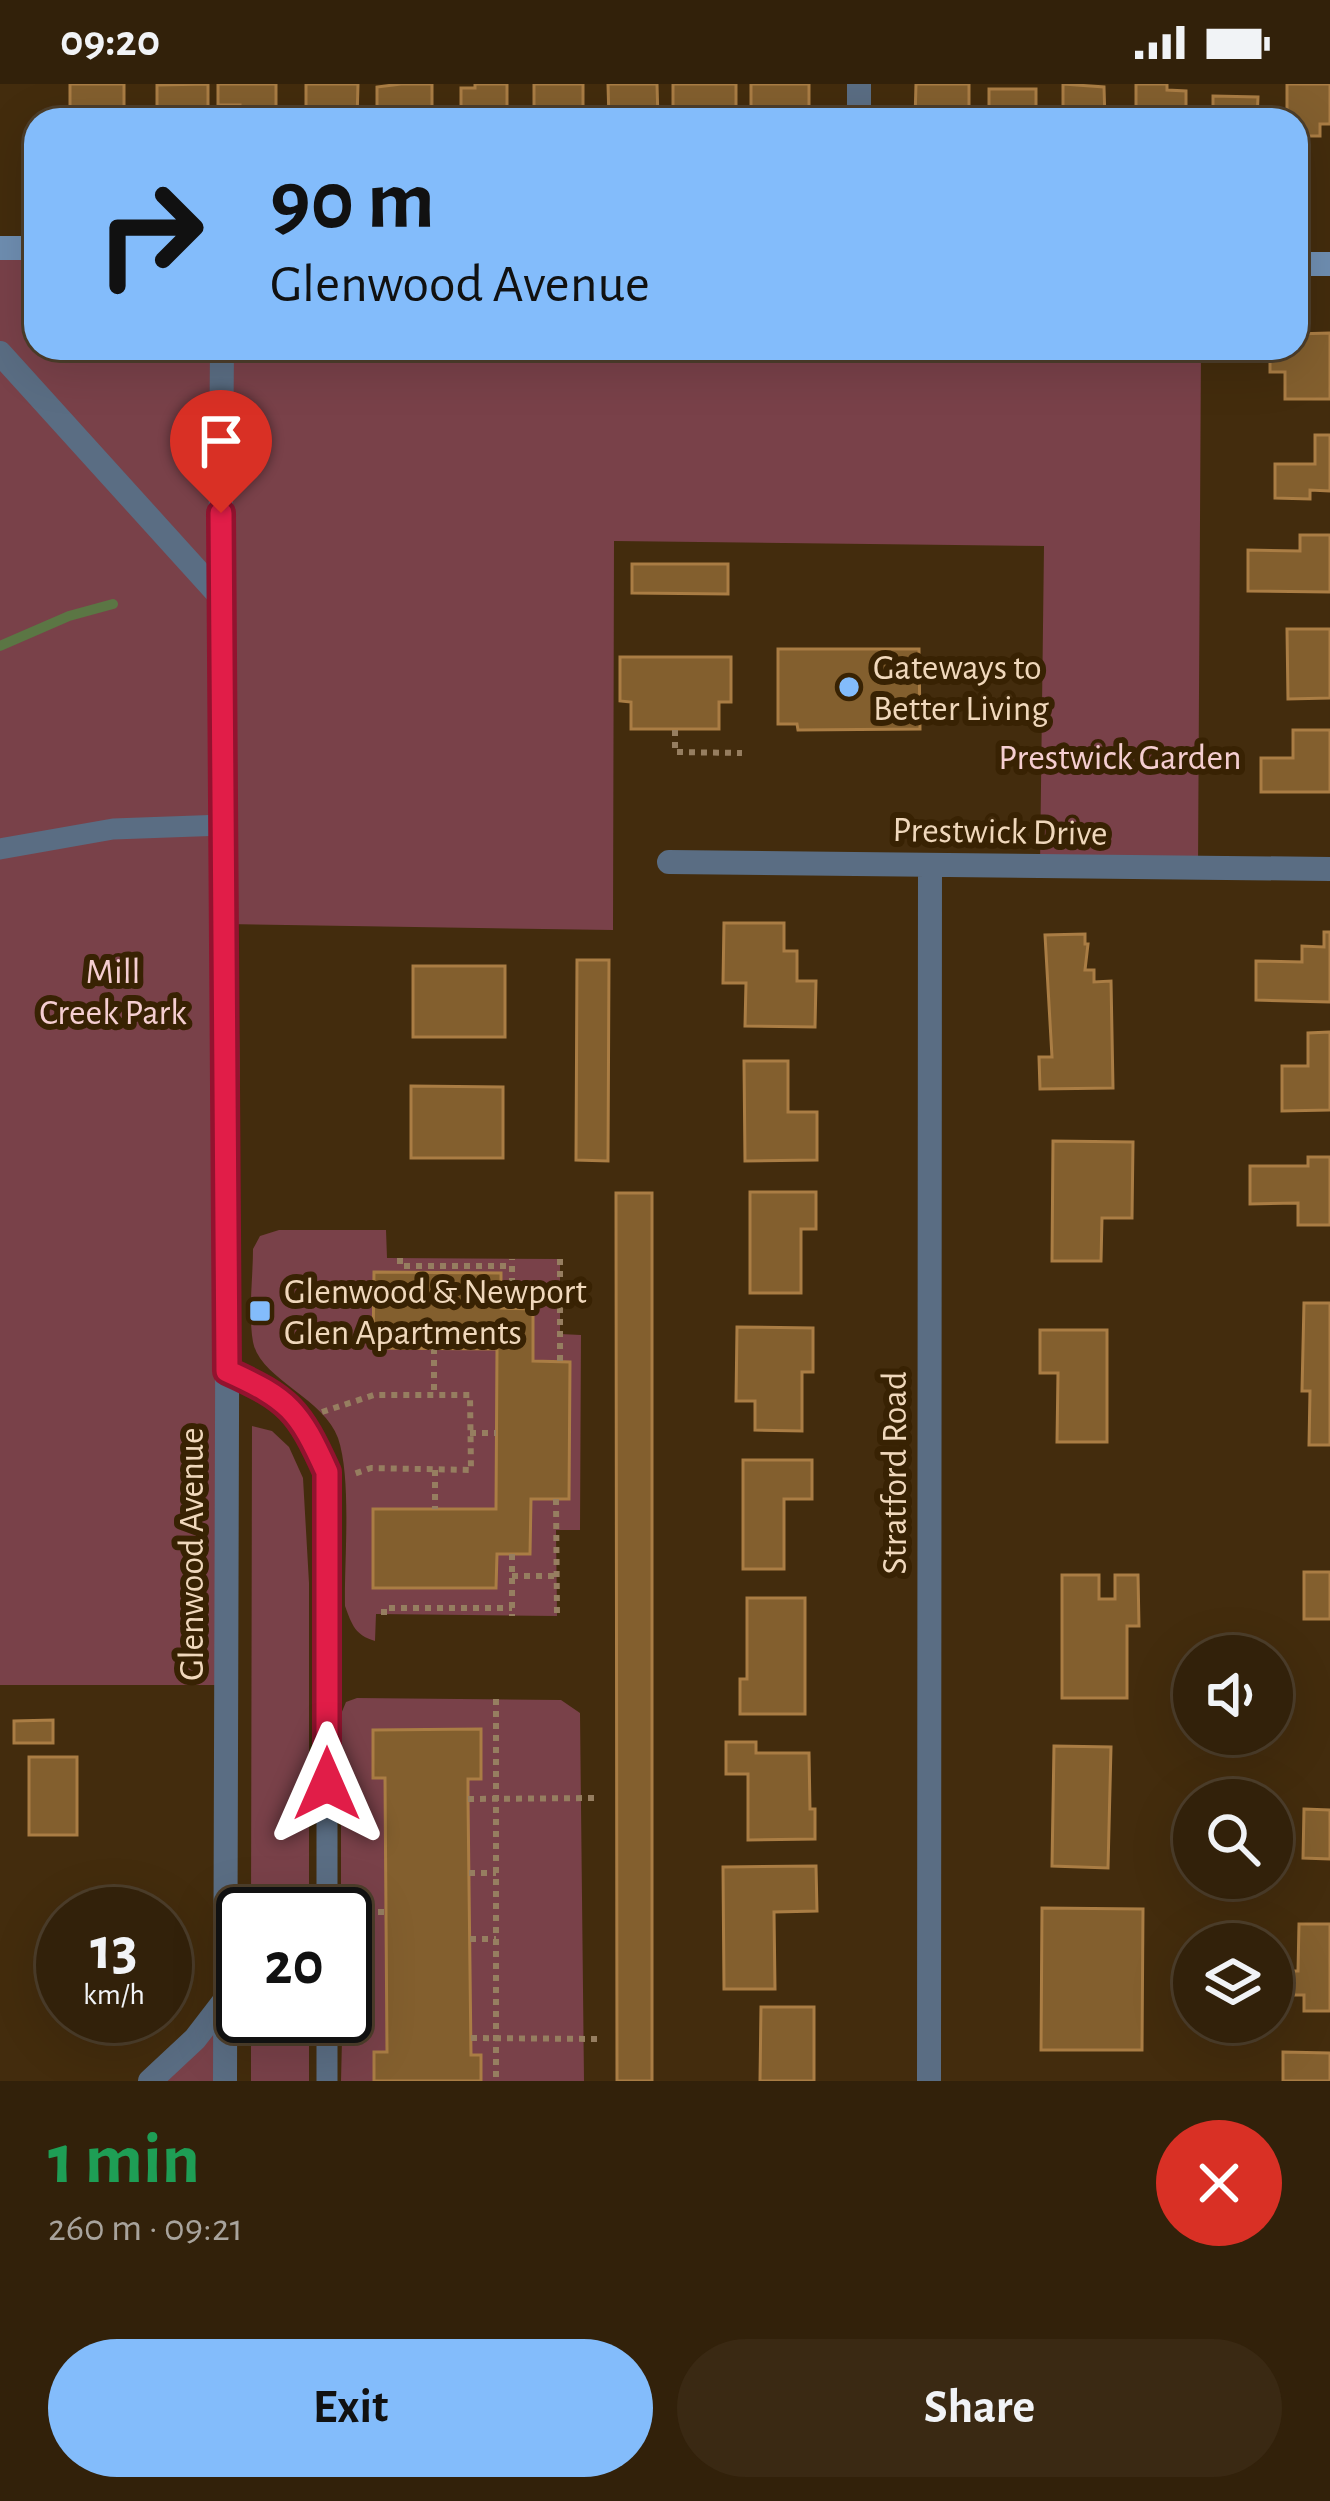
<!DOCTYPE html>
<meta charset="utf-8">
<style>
body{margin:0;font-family:"Alegreya Sans",sans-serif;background:#3a2913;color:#f1f3f6;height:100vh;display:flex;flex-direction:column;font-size:45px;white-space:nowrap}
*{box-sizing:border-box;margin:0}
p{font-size:39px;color:#a8a39c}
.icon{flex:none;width:66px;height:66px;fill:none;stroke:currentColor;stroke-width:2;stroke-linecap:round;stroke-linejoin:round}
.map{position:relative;height:1997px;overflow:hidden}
.sheet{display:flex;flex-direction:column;background:#32210a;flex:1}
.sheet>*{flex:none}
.banner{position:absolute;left:24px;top:24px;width:1284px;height:252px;border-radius:36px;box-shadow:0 12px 48px #0002,0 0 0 3px #4d3e2b;background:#83bcfb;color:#111;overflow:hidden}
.controls{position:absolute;left:1173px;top:1551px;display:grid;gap:24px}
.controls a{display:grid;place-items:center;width:120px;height:120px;border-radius:50%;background:#32210a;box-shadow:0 12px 48px #0002,0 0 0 3px #4d3e2b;font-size:60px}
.speed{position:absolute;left:36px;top:1803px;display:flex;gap:24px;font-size:60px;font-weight:700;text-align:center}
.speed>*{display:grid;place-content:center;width:156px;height:156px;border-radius:50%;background:#32210a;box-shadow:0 12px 48px #0002,0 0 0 3px #4d3e2b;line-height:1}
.speed small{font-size:30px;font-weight:400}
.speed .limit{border:6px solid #111;border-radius:18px;background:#fff;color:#111}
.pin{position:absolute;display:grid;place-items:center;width:102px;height:102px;color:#fff;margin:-123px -51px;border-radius:50% 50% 50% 0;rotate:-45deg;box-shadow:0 0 12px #0007}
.pin .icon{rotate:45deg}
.me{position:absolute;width:132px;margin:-66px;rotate:0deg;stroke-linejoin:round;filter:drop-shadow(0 0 9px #0008)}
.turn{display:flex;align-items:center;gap:42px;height:252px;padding:0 48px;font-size:54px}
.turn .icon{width:156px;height:156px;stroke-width:2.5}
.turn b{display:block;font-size:84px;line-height:102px}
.round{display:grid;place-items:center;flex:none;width:126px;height:126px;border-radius:63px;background:#3a2913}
.headline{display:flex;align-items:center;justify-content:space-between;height:204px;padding:0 48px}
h1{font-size:72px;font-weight:600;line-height:90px;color:#1e9e55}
.cta{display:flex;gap:24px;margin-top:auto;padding:24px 48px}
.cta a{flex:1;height:138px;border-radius:72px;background:#83bcfb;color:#111;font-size:48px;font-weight:600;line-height:138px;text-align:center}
.cta a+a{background:#3a2913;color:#f1f3f6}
.status{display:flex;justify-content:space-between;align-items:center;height:84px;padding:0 60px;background:#32210a;direction:ltr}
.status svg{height:33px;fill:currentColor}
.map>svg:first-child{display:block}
.green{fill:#794149;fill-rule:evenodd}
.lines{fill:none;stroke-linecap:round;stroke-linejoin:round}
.stream{stroke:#5b7644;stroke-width:10}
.building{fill:#835f2e;stroke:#aa7d44;stroke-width:3}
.path{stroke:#967e60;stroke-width:6;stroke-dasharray:6 6;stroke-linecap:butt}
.service{stroke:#5a6d83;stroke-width:21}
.minor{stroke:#5a6d83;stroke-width:24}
.tertiary{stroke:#5a6d83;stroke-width:24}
.secondary{stroke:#6f8eb1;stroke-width:24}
.route-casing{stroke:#92132f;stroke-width:30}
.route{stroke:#e11d48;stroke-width:21}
.poi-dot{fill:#83bcfb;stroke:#382203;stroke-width:4.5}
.labels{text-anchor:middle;stroke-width:12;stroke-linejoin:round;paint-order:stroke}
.poi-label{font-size:36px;fill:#f0d8bc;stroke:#382203;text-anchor:start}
.park-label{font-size:36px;fill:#f5ced1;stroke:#382203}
.street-label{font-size:36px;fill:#f0d8bc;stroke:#382203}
</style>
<div class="status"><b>09:20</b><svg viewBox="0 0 49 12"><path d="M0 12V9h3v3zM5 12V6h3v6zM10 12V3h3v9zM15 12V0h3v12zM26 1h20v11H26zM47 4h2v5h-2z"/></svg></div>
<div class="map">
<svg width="1330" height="1997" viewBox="0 0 1330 1997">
<rect width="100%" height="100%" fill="#432c0d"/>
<path class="green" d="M0 164H36V264H1201L1198 784 1040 782 1044 462 614 457 613 846 225 840 226 1601H0Z
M279 1146H386L387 1174 560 1175V1250L581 1251 580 1446H556L557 1532 376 1530 375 1557C355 1551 352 1541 345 1522 344 1477 352 1395 338 1354 324 1314 260 1295 253 1258 248 1229 253 1194 253 1165L260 1152ZM375 1188 500 1189 501 1224 533 1277 570 1279 569 1414 531 1415 530 1470H497L496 1504 373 1503 374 1425H496L497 1265 374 1264Z
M252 1342 272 1347 289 1363 303 1394 309 1499V1830H251Z
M357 1614 561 1616 580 1629 584 1997H481V1971H471L468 1695 481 1694 480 1645 373 1647V1693L385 1694 387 1968 374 1969V1997H341L345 1830H341V1630L346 1618Z
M225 1916V1997H150Z
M251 1932H309V1997H251Z"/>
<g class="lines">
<path class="stream" d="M0 562 69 532 113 520"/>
</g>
<path class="building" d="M70 0H124V36H70Z
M208 0V36H157V1Z
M218 0H276V36H240V21H218Z
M306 0H358L357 36H287V33H306Z
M401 0H432V36H377V3Z
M475 0H507V36H461V4H475Z
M534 0H583V36H534Z
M608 0H657L658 36H609Z
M673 0H736V36H673Z
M751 0H809V36H751Z
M916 0H969V36H915Z
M1063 0 1104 3 1105 36H1063Z
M1136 0H1167V6L1186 7V36H1136Z
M1287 0H1330V40H1320V52H1296V36H1287Z
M989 5H1036V36H978V24H989Z
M1213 12 1258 13 1257 36H1213Z
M1330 249V315H1285V288H1270V264H1296V250Z
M1315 351H1330V407L1310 406V415L1275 414V380H1315Z
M1300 451H1330V508L1248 507V466L1300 467Z
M632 480H728V510L632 509Z
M1287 545H1330V614L1288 615Z
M778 565H919L920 645 798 646 797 640H778Z
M620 573H731V618H719V645H631V618L620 617Z
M1293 646H1330V708H1261V674H1293Z
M724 839H784V867H797V897H816L815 943 745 942 746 899H723Z
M1324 848H1330V918L1256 916V877L1302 878V862L1324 863Z
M1085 850V860H1088L1085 886H1094V898L1111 897 1113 1004 1040 1005 1039 973H1052L1045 851Z
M577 876H609L608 1077 576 1076Z
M413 882H505V953H413Z
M1330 948V1026L1282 1027V982H1308V949Z
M744 977H788V1028H817V1076L745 1077Z
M411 1002 503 1003V1074H411Z
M1053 1057 1133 1058 1132 1134H1102L1101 1177H1052Z
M1308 1073H1330V1141H1298V1119L1250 1120V1082H1308Z
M750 1108H816V1145H801V1209H750Z
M616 1109H652V1997H617Z
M374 1188 501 1189V1224L533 1225V1277L570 1278 569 1415H531L530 1470H497L496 1504H373V1425H496L497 1265 373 1264Z
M1304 1219H1330V1361H1309L1310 1307H1302Z
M737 1243 813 1244V1288H802V1347L755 1346V1317H736Z
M1040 1246H1107V1358H1057L1058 1289H1040Z
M743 1376H812V1415H784V1485H743Z
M1304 1488H1330V1535H1304Z
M1062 1491H1099V1515H1115V1491H1138L1139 1542H1127V1614H1062Z
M747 1514H805V1630H740V1595H747Z
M53 1636V1659H14V1637Z
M481 1645V1695H468V1715L471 1971H481V1997H374V1968H387L385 1694H373V1646Z
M726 1658H756V1669H809L810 1725H815V1755L748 1756V1690H726Z
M1054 1662 1111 1663 1108 1784 1052 1782Z
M29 1673H77V1751H29Z
M1304 1725 1330 1726V1775L1303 1774Z
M816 1782 817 1827 774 1828 775 1905H724L723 1783Z
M1042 1824 1143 1825 1142 1966H1041Z
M1299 1840H1330V1927H1304V1911H1287L1288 1887H1298Z
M761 1923H814V1997H760Z
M1283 1968 1330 1969V1997H1283Z"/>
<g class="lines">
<path class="path" d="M675 646V668L742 669
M400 1174V1182H512
M560 1175V1278
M512 1208H560
M512 1224V1175
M434 1264V1311
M322 1328 374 1311H470L471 1386 371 1384 351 1391
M470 1349H496
M435 1386V1425
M556 1415 557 1532
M512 1470V1532
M512 1492H556
M384 1531V1524H512
M496 1615V1997
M468 1715 597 1714
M469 1789H496
M354 1828H386
M470 1855H496
M471 1954 599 1955"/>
<path class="service" d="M0 765 113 745 224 741
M227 1287C289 1314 300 1326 327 1388V1830
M327 1997V1932"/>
<path class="minor" d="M859 0V36
M669 778 1330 785
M150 1997 195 1955 225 1916
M929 1997 930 781"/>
<path class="tertiary" d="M222 264 220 512 228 1010 225 1997
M0 269 220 512"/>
<path class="secondary" d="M0 164H36
M1296 180H1330"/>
</g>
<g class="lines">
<g class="route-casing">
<path id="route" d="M221 429 227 1287C289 1315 299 1326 327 1388V1700"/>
</g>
<use href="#route" class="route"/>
</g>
<g class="poi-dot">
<circle cx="849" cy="603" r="12"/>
<rect x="248" y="1215" width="24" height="24" rx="6"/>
</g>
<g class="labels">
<g class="poi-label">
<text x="873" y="595">Gateways to<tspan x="873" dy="41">Better Living</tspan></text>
<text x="284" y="1219">Glenwood &amp; Newport<tspan x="284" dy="41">Glen Apartments</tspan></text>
</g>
<g class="park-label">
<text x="1120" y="685">Prestwick Garden</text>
<text x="113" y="899">Mill<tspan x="113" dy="41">Creek Park</tspan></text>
</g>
<g class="street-label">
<text transform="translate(1000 746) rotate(1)" y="13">Prestwick Drive</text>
<text transform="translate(893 1389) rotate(-90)" y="13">Stratford Road</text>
<text transform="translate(190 1470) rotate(-90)" y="13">Glenwood Avenue</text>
</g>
</g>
</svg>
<div class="controls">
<a><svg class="icon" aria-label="sound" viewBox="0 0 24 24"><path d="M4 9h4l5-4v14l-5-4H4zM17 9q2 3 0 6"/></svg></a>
<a><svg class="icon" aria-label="search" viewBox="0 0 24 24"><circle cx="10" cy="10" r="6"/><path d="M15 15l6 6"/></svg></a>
<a><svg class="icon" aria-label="layers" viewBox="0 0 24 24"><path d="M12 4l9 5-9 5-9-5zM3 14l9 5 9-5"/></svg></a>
</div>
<div class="speed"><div>13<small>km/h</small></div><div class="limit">20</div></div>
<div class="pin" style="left:221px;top:429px;background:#d93025"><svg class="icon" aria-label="arrive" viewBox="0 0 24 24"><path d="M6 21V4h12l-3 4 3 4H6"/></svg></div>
<svg class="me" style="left:327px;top:1700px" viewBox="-20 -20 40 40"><path d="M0-17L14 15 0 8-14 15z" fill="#e11d48" stroke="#fff" stroke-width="4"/></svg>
<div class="banner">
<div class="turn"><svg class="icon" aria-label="right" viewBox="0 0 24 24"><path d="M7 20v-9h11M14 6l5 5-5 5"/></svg><div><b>90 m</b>Glenwood Avenue</div></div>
</div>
</div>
<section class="sheet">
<div class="headline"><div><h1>1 min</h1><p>260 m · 09:21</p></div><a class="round" style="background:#d93025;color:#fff"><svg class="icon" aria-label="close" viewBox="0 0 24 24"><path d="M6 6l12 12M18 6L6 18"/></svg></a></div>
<div class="cta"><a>Exit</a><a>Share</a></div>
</section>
